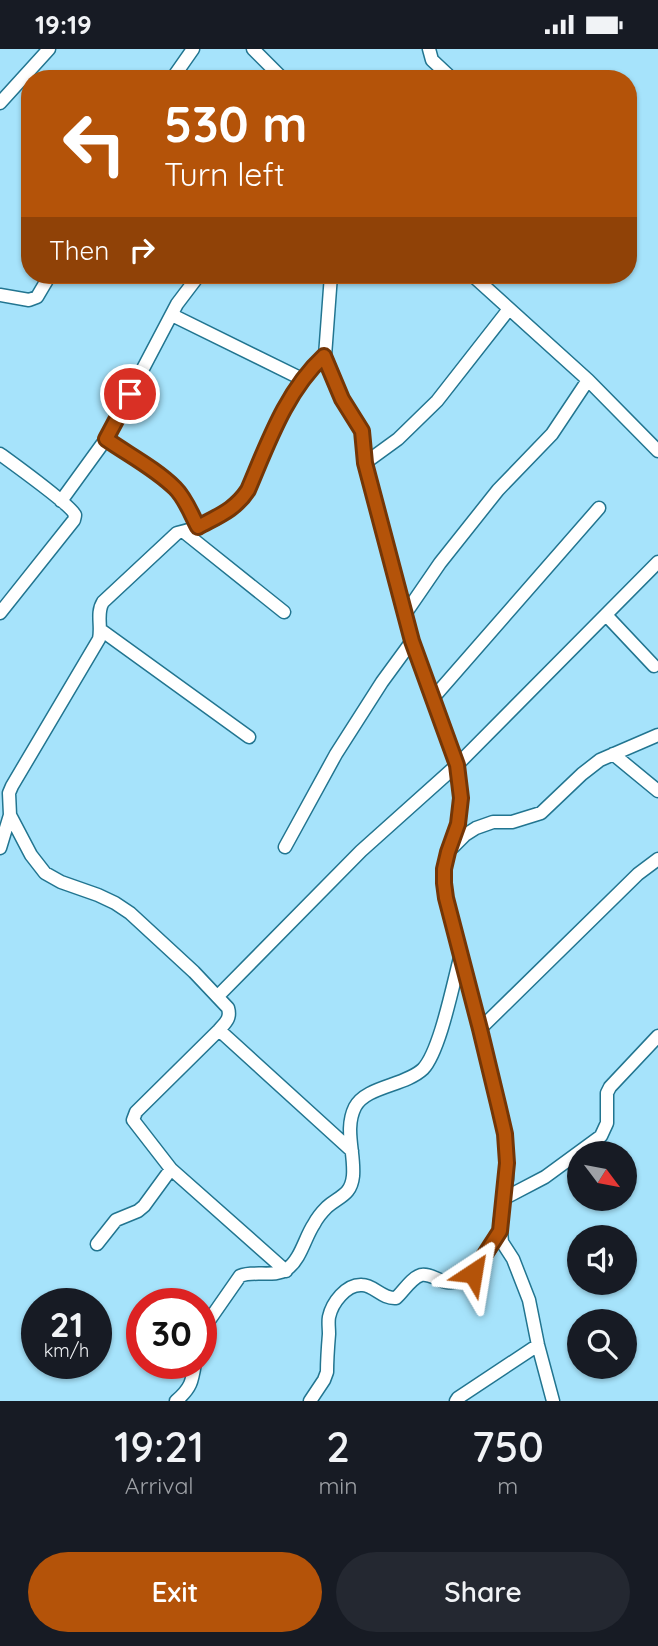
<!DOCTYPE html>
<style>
body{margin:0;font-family:Quicksand,sans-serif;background:#242831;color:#f1f3f6;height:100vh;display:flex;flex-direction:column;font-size:26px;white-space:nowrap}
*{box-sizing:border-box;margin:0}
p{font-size:23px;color:#9ea1a6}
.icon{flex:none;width:38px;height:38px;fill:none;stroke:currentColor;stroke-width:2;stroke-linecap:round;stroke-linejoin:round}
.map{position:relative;height:1352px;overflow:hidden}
.panel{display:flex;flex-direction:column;background:#171b24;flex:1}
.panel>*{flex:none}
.banner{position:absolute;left:21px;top:21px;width:616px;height:214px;border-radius:28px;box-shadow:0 2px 5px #0004;background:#b45309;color:#fff;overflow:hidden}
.needle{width:46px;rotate:122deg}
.tools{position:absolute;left:567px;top:1092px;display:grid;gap:14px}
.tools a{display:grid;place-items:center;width:70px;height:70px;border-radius:50%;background:#171b24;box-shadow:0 2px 5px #0004;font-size:35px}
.speed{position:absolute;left:21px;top:1239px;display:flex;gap:14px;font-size:35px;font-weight:700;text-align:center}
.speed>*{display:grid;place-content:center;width:91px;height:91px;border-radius:50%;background:#171b24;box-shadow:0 2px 5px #0004;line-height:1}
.speed small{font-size:18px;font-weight:400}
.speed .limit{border:10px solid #d22;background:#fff;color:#111}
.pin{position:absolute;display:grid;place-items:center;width:60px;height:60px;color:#fff;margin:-30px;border:4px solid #fff;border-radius:50%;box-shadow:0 2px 7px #0007}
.me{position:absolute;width:77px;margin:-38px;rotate:33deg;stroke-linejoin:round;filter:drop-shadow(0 0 5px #0008)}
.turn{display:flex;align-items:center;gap:24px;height:147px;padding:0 28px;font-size:32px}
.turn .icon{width:91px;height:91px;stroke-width:2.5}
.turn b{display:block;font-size:49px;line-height:60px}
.then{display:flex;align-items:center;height:66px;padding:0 28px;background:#0003;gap:14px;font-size:26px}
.eta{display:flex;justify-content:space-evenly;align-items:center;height:119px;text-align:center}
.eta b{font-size:42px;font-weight:600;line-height:49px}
.primary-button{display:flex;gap:14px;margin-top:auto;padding:14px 28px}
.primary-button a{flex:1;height:80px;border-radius:42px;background:#b45309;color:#fff;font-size:28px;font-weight:600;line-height:80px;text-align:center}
.primary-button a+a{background:#242831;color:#f1f3f6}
.status{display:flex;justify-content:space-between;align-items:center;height:49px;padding:0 35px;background:#171b24;direction:ltr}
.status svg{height:19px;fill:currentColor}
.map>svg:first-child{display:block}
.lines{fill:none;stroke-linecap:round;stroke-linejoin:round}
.minor-casing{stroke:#227590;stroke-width:15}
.minor{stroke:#fff;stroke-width:12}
.route-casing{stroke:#753606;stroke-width:18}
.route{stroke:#b45309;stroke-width:12}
</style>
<div class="status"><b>19:19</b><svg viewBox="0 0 49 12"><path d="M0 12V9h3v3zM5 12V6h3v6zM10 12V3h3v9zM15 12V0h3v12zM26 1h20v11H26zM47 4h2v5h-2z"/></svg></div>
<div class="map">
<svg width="658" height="1352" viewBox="0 0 658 1352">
<rect width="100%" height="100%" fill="#a6e3fb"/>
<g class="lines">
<g class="minor-casing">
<path id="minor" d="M253 0 283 30
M429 0 432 11 448 26V30
M172 30 193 0
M0 54 49 0
M331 226 325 307 342 350 362 381 365 414 412 592 457 716 461 749 458 775 448 803 444 820V834L446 849 480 980 505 1085 507 1114V1130L500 1171 502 1193 513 1210 529 1251 538 1296 553 1352
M472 226 588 331 658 402
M0 246 29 251 37 248 50 226
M172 266 304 331
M106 390C129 406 156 420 175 439 185 450 191 465 198 478
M0 405C11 413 72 457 75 466 75 468 74 470 74 471L0 564
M365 414 398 390 437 352 509 260
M61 452 106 390 177 255 199 226
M184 483 284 563
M405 565 440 514 498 441 552 385 588 331
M606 566 654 617
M101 581 249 688
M433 649 599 459
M613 705 658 742
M10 766 31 806 45 824 61 833 98 846 115 854 130 864 194 923 228 959C231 969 226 973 219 981L136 1063 133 1071 171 1120 286 1222
M285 798 336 705 382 633 412 592
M453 798 465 786 476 779 493 773H512L541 764 582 725 600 711 658 686
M0 799 10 766 9 744 12 737 99 590C102 577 96 564 103 553L177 484C204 478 233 464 248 441 268 394 286 342 325 307
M218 947 361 802 457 716 658 513
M480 980 638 825 658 810
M219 981 352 1102
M503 1150 545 1128 601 1087 607 1074V1044L610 1038 658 987
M97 1195 116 1171 138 1162 144 1157 171 1120
M201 1283 240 1227C254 1221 275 1229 287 1220 301 1210 305 1188 314 1175 317 1169 323 1162 327 1158 340 1147 351 1146 353 1127 355 1104 344 1080 355 1058 366 1037 405 1037 423 1020 440 1002 453 935 460 909
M176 1352C191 1339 192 1333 195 1314
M310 1352 324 1331 327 1323C327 1310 328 1297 329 1285 329 1279 328 1273 329 1268 332 1254 346 1235 362 1236 374 1236 382 1250 396 1249 403 1243 411 1229 421 1226 429 1224 439 1232 447 1233 475 1237 488 1201 500 1182
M456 1352 458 1349 538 1296"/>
</g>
<use href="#minor" class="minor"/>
</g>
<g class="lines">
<g class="route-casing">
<path id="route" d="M130 345 106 390C129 406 156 420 175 439 186 450 191 465 198 478 218 467 235 461 248 441 268 394 286 342 324 307L342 350 362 382 365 414 412 592 457 716 461 749 458 775 448 803 444 820V834L446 849 480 980 499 1059 505 1085 507 1114 500 1182 473 1224"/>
</g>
<use href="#route" class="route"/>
</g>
</svg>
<div class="tools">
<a><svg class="needle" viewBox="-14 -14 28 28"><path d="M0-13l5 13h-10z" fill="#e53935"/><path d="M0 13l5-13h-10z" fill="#9ea1a6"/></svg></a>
<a><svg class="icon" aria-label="sound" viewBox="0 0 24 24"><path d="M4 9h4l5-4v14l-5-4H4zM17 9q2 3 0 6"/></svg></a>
<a><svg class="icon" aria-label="search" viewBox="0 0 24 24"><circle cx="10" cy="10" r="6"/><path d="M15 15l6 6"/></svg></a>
</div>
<div class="speed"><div>21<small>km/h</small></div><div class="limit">30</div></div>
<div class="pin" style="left:130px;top:345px;background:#d93025"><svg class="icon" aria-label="arrive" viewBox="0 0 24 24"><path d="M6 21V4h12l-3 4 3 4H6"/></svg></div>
<svg class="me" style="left:473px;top:1224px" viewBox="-20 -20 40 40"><path d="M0-17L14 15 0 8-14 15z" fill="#b45309" stroke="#fff" stroke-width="4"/></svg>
<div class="banner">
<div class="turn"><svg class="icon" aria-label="left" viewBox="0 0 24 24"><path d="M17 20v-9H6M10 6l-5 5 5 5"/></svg><div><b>530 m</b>Turn left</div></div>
<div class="then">Then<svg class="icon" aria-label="right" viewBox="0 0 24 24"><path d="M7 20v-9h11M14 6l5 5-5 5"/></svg></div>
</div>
</div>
<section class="panel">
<div class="eta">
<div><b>19:21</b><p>Arrival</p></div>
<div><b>2</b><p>min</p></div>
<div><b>750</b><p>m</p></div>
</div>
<div class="primary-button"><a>Exit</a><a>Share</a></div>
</section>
